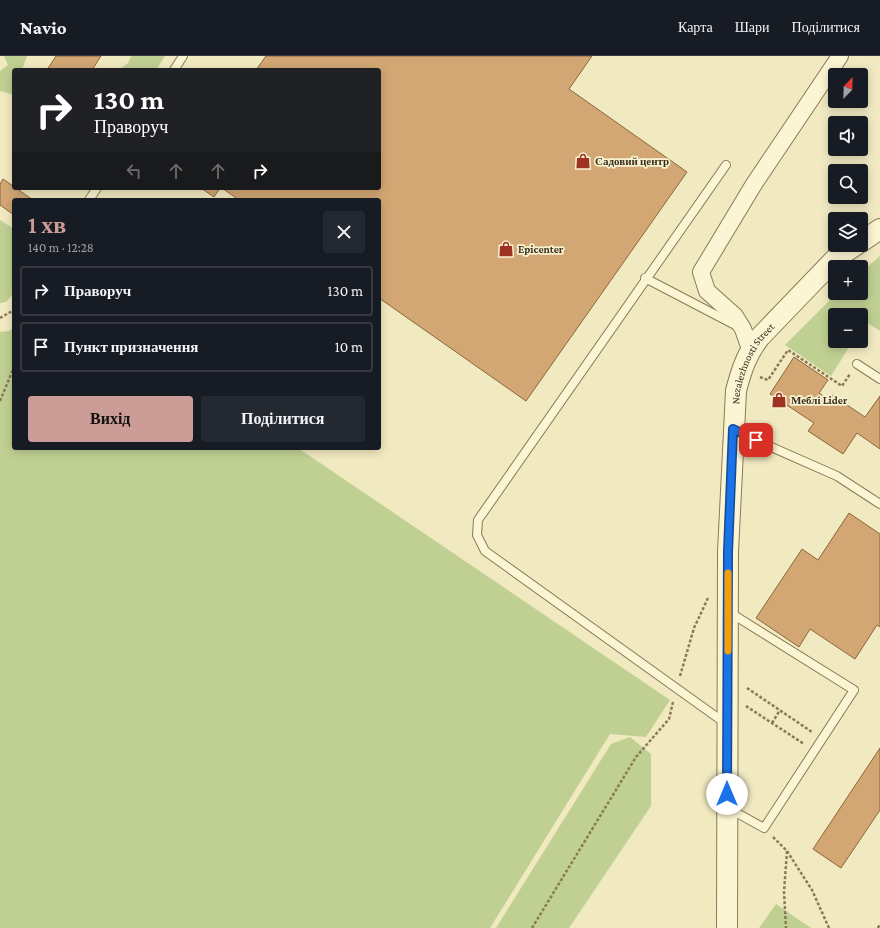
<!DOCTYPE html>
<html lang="uk">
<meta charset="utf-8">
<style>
body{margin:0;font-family:"Crimson Pro",serif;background:#242831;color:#f1f3f6;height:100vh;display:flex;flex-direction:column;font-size:15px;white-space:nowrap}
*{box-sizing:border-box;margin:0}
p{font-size:13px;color:#9ea1a6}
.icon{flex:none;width:22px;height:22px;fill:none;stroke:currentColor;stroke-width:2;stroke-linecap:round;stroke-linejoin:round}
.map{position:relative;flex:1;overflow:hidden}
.side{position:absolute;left:12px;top:142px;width:369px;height:252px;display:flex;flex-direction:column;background:#171b24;border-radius:4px;box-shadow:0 2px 10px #0003}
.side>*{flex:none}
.guide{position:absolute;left:12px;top:12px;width:369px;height:122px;border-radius:4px;box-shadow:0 2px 10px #0003;background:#202124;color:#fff;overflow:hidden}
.needle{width:26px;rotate:23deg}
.buttons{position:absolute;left:828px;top:12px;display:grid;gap:8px}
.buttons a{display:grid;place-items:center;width:40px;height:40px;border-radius:4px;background:#171b24;box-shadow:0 2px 10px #0003;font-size:20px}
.pin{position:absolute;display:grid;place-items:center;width:34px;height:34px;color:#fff;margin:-17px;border-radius:8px;box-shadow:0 2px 6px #0006}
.me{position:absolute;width:44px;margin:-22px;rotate:0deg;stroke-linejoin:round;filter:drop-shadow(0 0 3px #0008)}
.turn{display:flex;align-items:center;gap:14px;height:84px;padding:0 16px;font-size:18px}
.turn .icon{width:52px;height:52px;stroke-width:2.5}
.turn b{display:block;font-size:28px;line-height:34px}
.lanes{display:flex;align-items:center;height:38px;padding:0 16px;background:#0003;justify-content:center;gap:20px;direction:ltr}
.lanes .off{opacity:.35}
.round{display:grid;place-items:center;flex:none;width:42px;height:42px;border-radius:4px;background:#242831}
.summary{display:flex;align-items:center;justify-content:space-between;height:68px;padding:0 16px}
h1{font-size:24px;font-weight:600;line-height:30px;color:#cc9d97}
.button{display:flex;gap:8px;margin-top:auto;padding:8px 16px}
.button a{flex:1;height:46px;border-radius:4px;background:#cc9d97;color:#111;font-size:16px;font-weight:600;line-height:46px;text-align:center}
.button a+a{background:#242831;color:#f1f3f6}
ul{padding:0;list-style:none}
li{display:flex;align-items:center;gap:12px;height:50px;margin:0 8px 6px;padding:0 8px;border:2px solid #363941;border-radius:4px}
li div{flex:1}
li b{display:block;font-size:15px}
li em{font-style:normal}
header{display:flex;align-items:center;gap:24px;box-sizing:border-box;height:56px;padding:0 20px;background:#171b24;border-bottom:1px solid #363941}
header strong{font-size:19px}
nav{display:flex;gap:22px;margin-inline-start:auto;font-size:14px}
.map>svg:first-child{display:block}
.green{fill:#c0d093}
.building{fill:#d2a773;stroke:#8c663b}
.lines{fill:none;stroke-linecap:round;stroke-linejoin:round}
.service-casing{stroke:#8b7a57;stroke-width:10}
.minor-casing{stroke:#8b7a57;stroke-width:18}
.tertiary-casing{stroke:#8b7a57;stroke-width:22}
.path{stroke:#8b7a57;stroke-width:2.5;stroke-dasharray:3 2;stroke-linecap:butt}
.service{stroke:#fbf5d4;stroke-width:8}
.minor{stroke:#fbf5d4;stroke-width:16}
.tertiary{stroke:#fbf5d4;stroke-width:20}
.route-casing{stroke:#114b97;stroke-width:10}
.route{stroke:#1a73e8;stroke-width:7}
.slow{stroke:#f59e0b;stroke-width:7}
.labels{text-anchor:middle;stroke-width:3.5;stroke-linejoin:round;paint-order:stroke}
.poi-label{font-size:11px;font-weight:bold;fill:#3a2e1c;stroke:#f8f2d0;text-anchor:start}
.street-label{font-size:11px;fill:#3a2e1c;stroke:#f8f2d0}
</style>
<header>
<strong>Navio</strong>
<nav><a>Карта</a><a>Шари</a><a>Поділитися</a></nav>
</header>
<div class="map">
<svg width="880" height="872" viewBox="0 0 880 872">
<rect width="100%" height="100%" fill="#f1e9c0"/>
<path class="green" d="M4 0H27L22 14H14V39L0 35V15L8 9Z
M131 0H165L156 14H119L128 7Z
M0 164 14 173V237L6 246 0 247Z
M880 200V275L866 266 861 273V259H835V285H853L831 320 785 289 837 237H861V216Z
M14 271V392H298L670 644 646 681 610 678 490 872H0V276L9 275Z
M630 681 651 698V750L569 872H496L611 688Z
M776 848 811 872H759Z"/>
<path class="building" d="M56 0H101L92 14H47Z
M266 0H592L569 33 687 116 526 345 379 242V144H239L222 132H379V14H256Z
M3 123 33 144H14V159L0 149V128Z
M201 132H220L214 141Z
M794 301 828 324 819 337 829 344 832 339 865 361 880 340V393L857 377 843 398 808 375 814 367 770 338Z
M849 457 880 478V571L877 569 855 603 810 573 799 591 756 562 802 493 818 504Z
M880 692V754L841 812 813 793Z"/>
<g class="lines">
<g class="service-casing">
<path id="service" d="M174 14 183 0
M89 144 97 132
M645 222 739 271
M857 308 880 323
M735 375 837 420 880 448
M725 667 485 495 477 479 478 464 726 109
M728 752 764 772 854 634 729 556"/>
</g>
<g class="minor-casing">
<path id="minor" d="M750 293 743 273 735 260 707 235 701 216 754 128 840 0"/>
</g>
<g class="tertiary-casing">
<g id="tertiary">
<path d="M861 186 880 173"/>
<path id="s1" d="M727 872 728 496 736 335C741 315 747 297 760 281L835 203 856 189"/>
</g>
</g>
<path class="path" d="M0 262 14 254
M760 321 768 324 788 294 842 330 850 318
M0 345 14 311
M680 620 694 572 708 542
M747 632 812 676
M746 650 804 688
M772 667 780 654
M773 781 787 795 784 836 786 872
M787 795 812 834 829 872
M532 872 636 701 669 663 673 646
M878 872 880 868"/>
<use href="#service" class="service"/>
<use href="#minor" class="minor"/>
<use href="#tertiary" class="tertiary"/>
</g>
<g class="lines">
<g class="route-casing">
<path id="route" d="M727 738 728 496 733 373 756 384"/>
</g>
<use href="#route" class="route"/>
<path class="slow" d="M728 595V517"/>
</g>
<defs>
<g id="shop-bare" transform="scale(1.2)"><path d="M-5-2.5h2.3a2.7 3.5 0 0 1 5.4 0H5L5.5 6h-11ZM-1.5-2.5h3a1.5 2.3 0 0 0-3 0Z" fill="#9e3322" stroke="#f8f2d0" stroke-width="2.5" paint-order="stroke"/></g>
</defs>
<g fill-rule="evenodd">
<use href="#shop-bare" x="583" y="105"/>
<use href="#shop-bare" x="506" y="193"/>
<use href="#shop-bare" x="779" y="344"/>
</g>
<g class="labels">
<g class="poi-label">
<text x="595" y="109">Садовий центр</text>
<text x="518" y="197">Epicenter</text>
<text x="791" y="348">Меблі Lider</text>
</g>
<g class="street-label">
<text dy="4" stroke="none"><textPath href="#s1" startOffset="569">Nezalezhnosti Street</textPath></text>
</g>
</g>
</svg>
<div class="buttons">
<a><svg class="needle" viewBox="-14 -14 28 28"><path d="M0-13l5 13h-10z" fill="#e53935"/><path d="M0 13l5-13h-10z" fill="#9ea1a6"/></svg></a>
<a><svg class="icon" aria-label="sound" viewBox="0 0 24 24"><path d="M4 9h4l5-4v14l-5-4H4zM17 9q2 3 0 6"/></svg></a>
<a><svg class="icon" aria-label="search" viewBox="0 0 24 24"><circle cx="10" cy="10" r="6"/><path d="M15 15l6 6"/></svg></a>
<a><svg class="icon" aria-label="layers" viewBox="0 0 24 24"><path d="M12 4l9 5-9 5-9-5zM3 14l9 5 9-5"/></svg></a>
<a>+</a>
<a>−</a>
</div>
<div class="pin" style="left:756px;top:384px;background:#d93025"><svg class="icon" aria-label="arrive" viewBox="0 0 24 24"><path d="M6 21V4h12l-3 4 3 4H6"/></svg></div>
<svg class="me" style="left:727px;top:738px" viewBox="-20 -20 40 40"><circle r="19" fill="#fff"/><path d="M0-13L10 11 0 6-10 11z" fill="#1a73e8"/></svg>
<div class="guide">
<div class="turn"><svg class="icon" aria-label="right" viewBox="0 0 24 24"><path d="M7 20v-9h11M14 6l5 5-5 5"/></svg><div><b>130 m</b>Праворуч</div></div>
<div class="lanes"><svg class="icon off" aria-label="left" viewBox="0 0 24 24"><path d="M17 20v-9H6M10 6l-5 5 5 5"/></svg><svg class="icon off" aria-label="ahead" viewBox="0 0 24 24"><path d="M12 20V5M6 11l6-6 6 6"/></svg><svg class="icon off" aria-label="ahead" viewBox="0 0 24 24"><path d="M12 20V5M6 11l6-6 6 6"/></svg><svg class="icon" aria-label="right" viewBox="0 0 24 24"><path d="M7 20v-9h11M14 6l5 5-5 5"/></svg></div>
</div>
<section class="side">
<div class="summary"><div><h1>1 хв</h1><p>140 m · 12:28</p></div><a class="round"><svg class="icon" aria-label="close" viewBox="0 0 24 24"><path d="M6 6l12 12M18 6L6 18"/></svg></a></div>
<ul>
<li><svg class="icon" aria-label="right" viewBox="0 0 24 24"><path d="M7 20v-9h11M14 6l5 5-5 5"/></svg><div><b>Праворуч</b></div><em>130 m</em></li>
<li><svg class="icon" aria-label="arrive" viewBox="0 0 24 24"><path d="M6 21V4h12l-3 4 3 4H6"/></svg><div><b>Пункт призначення</b></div><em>10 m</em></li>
</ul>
<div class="button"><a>Вихід</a><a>Поділитися</a></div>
</section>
</div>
